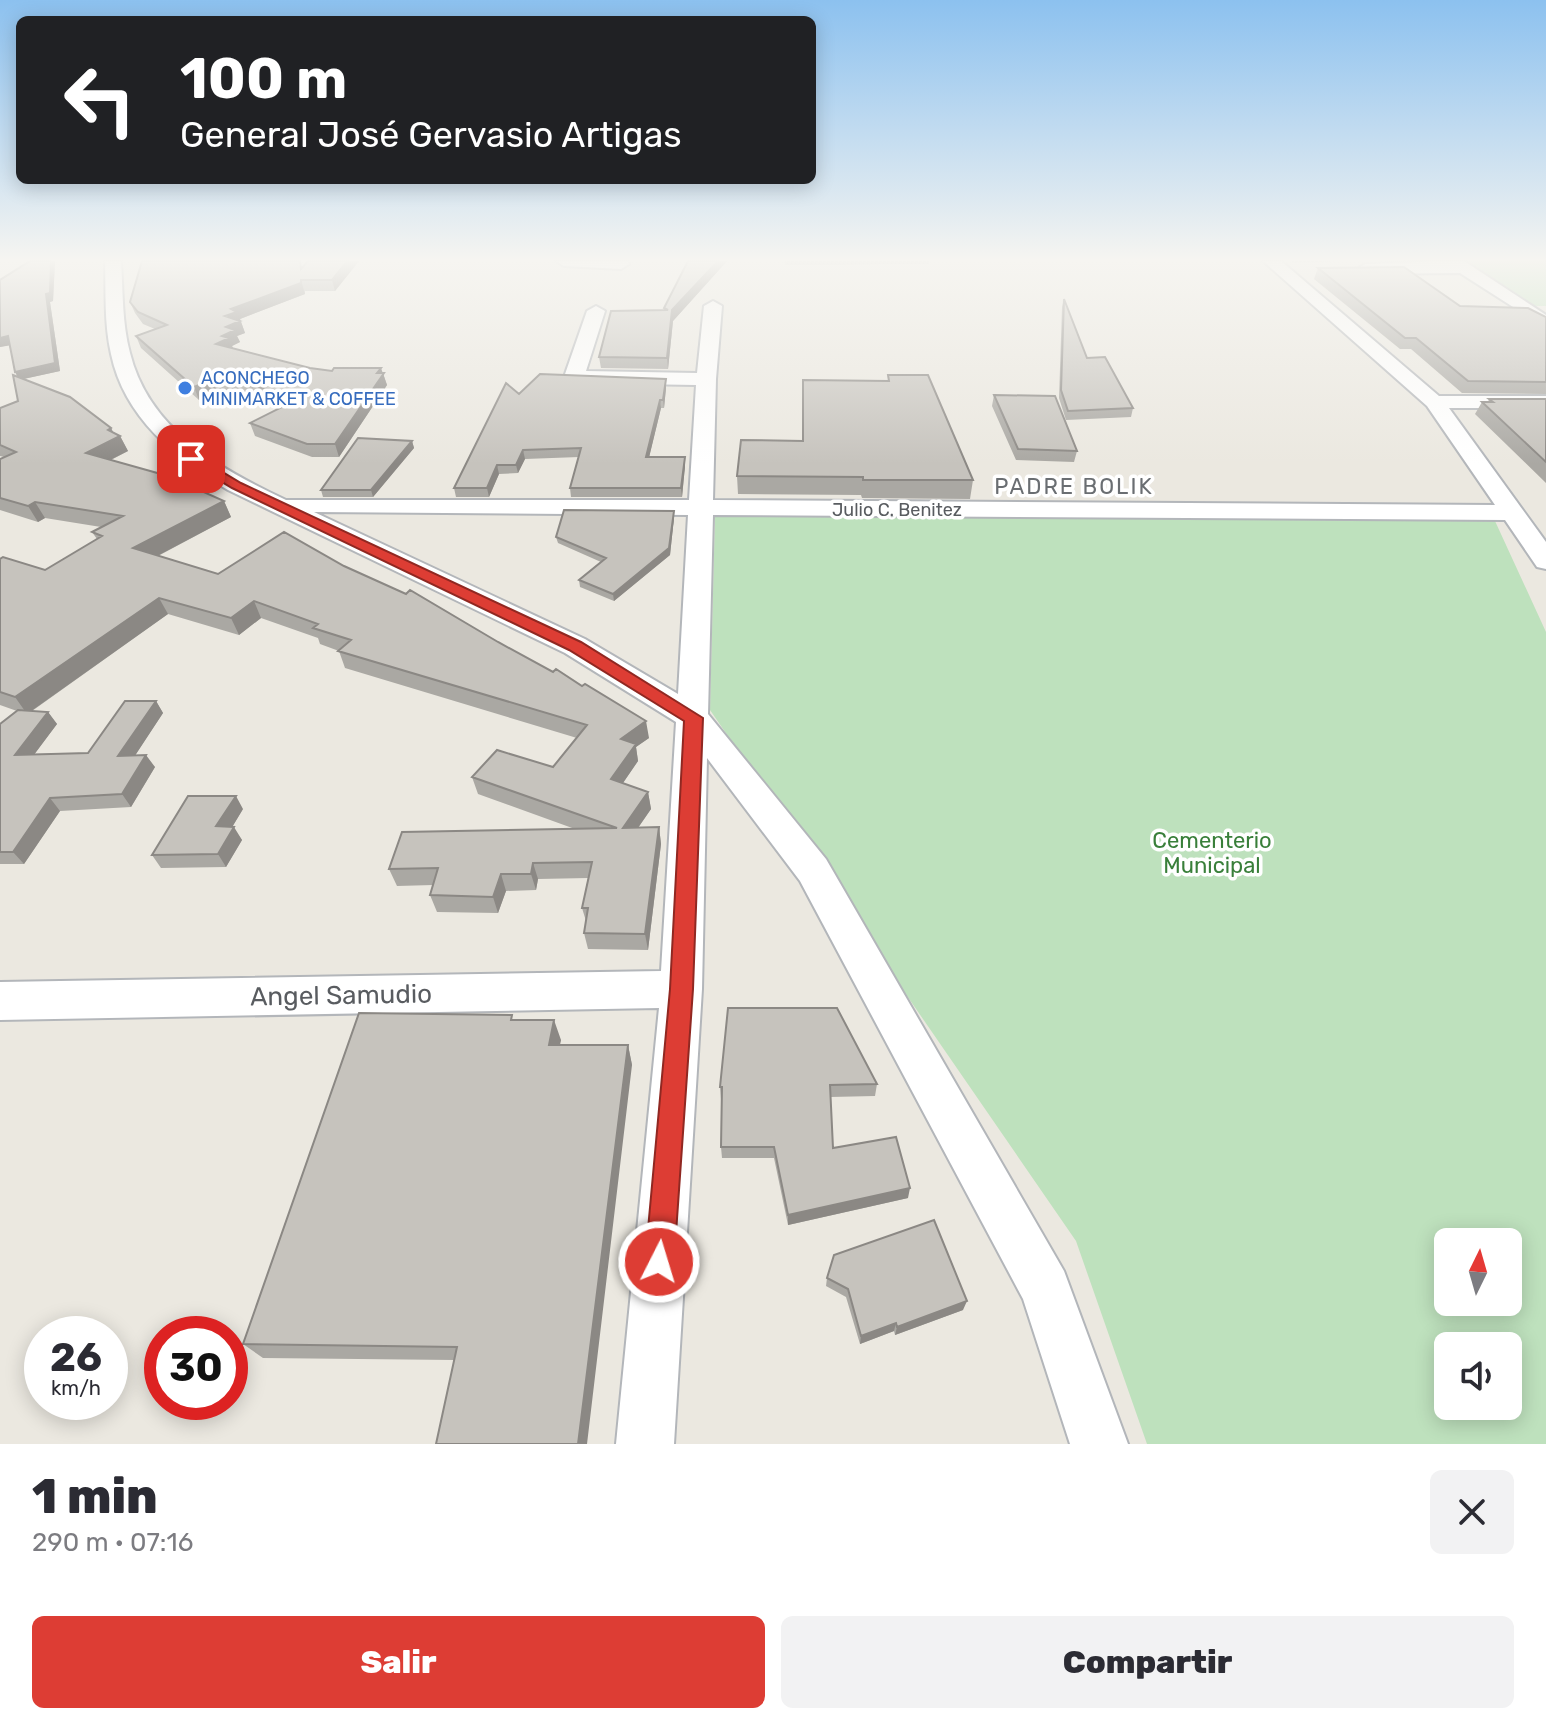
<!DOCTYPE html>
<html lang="es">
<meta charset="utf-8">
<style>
body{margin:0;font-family:Rubik,sans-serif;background:#f2f2f3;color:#2b2b33;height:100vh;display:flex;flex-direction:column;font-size:30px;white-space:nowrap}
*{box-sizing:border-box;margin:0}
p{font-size:26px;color:#7c7c81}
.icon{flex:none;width:44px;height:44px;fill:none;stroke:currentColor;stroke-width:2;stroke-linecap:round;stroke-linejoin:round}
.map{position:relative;height:1444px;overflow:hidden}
.drawer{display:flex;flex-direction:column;background:#fff;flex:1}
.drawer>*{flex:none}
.guide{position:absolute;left:16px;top:16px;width:800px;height:168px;border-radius:12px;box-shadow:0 4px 20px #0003;background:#202124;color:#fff;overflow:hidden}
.needle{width:52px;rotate:5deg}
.tools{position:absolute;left:1434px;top:1228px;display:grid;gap:16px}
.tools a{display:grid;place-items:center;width:88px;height:88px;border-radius:12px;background:#fff;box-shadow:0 4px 20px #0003;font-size:40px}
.speed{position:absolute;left:24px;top:1316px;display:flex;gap:16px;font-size:40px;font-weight:700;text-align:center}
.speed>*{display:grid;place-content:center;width:104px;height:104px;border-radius:50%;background:#fff;box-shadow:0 4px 20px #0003;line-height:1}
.speed small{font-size:20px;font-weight:400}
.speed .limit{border:12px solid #d22;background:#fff;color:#111}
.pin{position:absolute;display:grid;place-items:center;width:68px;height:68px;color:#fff;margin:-34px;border-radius:16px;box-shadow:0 4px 12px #0006}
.me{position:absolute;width:88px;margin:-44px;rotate:5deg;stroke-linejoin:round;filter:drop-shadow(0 0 6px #0008)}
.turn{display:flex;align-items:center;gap:28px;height:168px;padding:0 32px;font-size:36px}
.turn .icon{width:104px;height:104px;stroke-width:2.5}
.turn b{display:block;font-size:56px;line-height:68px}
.round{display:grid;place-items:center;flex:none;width:84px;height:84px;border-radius:12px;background:#f2f2f3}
.summary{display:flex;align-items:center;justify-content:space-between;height:136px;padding:0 32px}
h1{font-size:48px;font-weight:800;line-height:60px}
.cta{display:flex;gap:16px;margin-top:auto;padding:16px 32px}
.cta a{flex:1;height:92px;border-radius:12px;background:#dd3d34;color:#fff;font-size:32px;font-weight:800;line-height:92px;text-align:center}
.cta a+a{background:#f2f2f3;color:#2b2b33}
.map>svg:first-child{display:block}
.green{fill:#bee1bd;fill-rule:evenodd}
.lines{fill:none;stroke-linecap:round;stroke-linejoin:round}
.minor-casing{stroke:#b3b6ba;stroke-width:4}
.minor{fill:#fff;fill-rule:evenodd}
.wall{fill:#aaa8a3}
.shaded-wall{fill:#8b8884}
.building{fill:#c6c3bd;stroke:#8b8884;stroke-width:2}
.route{fill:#dd3d34;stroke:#902822;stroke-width:2}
.shop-dot{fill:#3f7fe0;stroke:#fff;stroke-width:3}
.labels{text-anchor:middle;stroke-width:7;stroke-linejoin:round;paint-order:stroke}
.far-shop-label{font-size:18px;fill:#366cbe;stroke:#fff;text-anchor:start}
.far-street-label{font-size:18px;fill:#595c60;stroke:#fff}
.far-quarter-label{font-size:22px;letter-spacing:2px;fill:#6a6e72;stroke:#fff}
.park-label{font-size:22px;fill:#397f3a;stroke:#fff}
.near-street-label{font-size:26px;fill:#595c60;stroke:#fff}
</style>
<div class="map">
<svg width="1546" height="1444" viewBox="0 0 1546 1444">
<rect width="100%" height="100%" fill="#ebe8e0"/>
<path class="green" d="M1464 261H1546V306H1532Z
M715 516 1495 521 1546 632V1444H1147L1076 1241 710 710ZM1448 1242H1508V1302H1448ZM1448 1346H1508V1406H1448Z"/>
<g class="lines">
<g class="minor-casing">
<path id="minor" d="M105 261H121C123 292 122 323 130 353 149 430 220 469 286 500H689L696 385 574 383 564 377 587 311 596 306 605 311 586 371 697 373 704 306 713 301 722 306 716 379 713 500 1495 505 1427 406 1263 261H1281L1439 396H1546V408H1449L1546 542V569L1537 567 1505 520 713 515 708 714 826 859 1064 1271 1128 1444H1070L1023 1299 800 881 707 758 702 989 674 1444H616L659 1008 0 1020V982L661 971 676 722 565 653 228 490C175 458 124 417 111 354 104 323 106 292 105 261ZM314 512 688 515 678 694 585 639Z
M556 261H627L629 264 621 269 564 266Z
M1445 261H1464L1546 315V328L1460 273 1365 274 1357 269 1365 264Z"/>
</g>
<use href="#minor" class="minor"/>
</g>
<path class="wall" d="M30 261H55L53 301 50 302 60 371 23 379 111 428 113 432 120 436 128 451 111 460 224 501 231 517 158 556 649 738 636 747 638 761 623 783 648 792 651 809 638 828 659 827 661 844 648 950 588 949 584 933 586 921 582 908 588 878 538 879 536 890 506 891 498 913 437 912 430 895 433 885 397 886 389 869 575 829 478 794 472 777 553 767 577 738 345 668 339 651 320 644 318 638 261 618 239 635 168 614 32 711 48 712 57 724 34 754 88 753 156 701 163 713 135 755 155 767 131 807 60 811 24 864H0V724L17 711 0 705V559L45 570 97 539 92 532 101 527 45 518 38 522 0 510V459L4 457 0 456V408L18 401V377L9 345 0 347V280Z
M359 261 335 291H305V294L240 319 245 333 237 336 240 342 232 346 233 348 310 368 332 371 383 373 387 385 339 457H312L255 436 250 423 288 404 217 392 199 400 141 348 136 336 155 329 143 324 135 313 130 302 303 266Z
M688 261H727L673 321 668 369 601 368 599 357 664 310V308Z
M784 261H929V264L785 265Z
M1291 261H1345L1293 263Z
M1318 268 1460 306 1546 317V394L1462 393 1411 349H1400L1314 279Z
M1064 299 1087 358 1133 408 1131 417 1066 420 1059 398 1062 307Z
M888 375 973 480 970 499 862 498 861 495 738 494 737 476 803 441 888 381Z
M666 388 664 408H661L649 457 685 466 682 497H571L570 488 579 457 525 459 518 473 499 474 489 497H456L454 488 519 394Z
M994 395 1077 451 1074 462 1016 460 992 406Z
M1489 399H1546V483L1475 414 1482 402H1488Z
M412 441 414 448 373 497H323L321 490Z
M674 518 670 555 614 601 580 587 579 580 601 562 558 543 556 537Z
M243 809 232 827 242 840 226 867 161 868 152 855Z
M514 1020 561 1040 559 1045H628L632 1065 454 1360 263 1358 243 1344Z
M877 1084 875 1096 830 1097 833 1148 908 1198 788 1225 774 1158H722L721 1147 722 1099H721L720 1087Z
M827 1278 963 1310 895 1335 894 1331 860 1344 846 1297 826 1286Z"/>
<path class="shaded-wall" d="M51 261H55L53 301 50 302 60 371 19 380 15 372 46 294Z
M347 261H359L335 291 332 280Z
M718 261H727L673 321 668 369 667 358 672 310Z
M301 280 305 294 240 319 245 333 237 336 240 342 232 346 234 350 216 344 222 336 225 316 231 309Z
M8 336 12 345 0 347V338Z
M381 368 387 385 339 457 335 444Z
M666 379V388L664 408 663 400Z
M212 380 217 392 199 400 194 387Z
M660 400 661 408 647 466 646 457Z
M111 428 116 438 120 436 128 451 94 468 86 453 108 430Z
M412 441 414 448 373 497 371 490Z
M523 450 525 459 518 473 516 465Z
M685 457V466L682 497 681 488Z
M497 465 499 474 489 497 487 488Z
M224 501 231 517 142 564 133 548Z
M35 502 45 518 38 522 28 506Z
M674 511V518L670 555 614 601 613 594Z
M159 598 168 614 27 714 15 697Z
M254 601 261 618 239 635 231 618Z
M156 701 163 713 127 768 118 756Z
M48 712 57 724 25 767 15 755Z
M646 721 649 738 636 747 638 761 614 796 611 779 621 739Z
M146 755 155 767 131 807 122 794Z
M648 792 651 809 626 845 623 828Z
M236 796 243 809 225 839 216 826Z
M50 798 60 811 24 864 13 852Z
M234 827 242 840 226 867 218 854Z
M659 827 661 844 648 950 645 934Z
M533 863 538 879 536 890 531 874Z
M501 874 506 891 498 913 493 897Z
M554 1020 561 1040 556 1065 549 1045Z
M628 1045 632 1065 587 1444H578Z
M910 1188 908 1198 788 1225V1215Z
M967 1301 963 1310 895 1335 897 1327Z
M896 1323 894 1331 860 1344 861 1336Z"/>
<path class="building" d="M30 261H51L50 293 46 294 55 363 15 372 8 336 0 338V280Z
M142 261H300L301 269 308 261H347L332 280H301V283L231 309 237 312 225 316 240 321 226 327 235 330 222 336 229 338 216 344 310 368 332 371 334 368H381L377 373H384L335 444H307L250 423 306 395 212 380 194 387 136 336 167 325 138 312 130 302Z
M688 261H718L672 310 667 358 599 357 611 311 668 310 664 308Z
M1404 267 1460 306 1528 308 1546 317V382L1468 381 1416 338H1405L1318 268Z
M1064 299 1087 358 1105 357 1133 408 1068 411 1061 390Z
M540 374 666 379 663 400H660L646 457H685L681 488H570L581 448 523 450 516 465H497L487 488H454L506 383 519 394Z
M13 375 70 397 111 428 108 430 120 436 86 453 168 476 224 501 133 548 218 574 284 532 344 566 406 594 410 590 498 642 553 672 556 669 582 686 585 684 646 721 621 739 636 744 611 779 648 792 623 828 659 827 645 934 584 933 588 908H582L592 862 533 863 531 874H501L493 897 430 895 438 868 389 869 402 832 617 828 472 777 497 750 553 767 587 725 338 651 351 640 313 628 318 624 254 601 231 618 159 598 15 697 0 692V559L3 557 45 570 102 536 92 532 123 516 35 502 28 506 0 498V459L16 452 0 445V408L18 401Z
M888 375H928L973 480H863V477L737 476 741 440 803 441V380L889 381Z
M994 395 1055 396 1077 451 1018 449Z
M1489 399H1546V462L1482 402H1493Z
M358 438 412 441 371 490H321Z
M564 510 674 511 669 548 613 594 579 580 606 558 556 537Z
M125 701H156L118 756 146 755 122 794 50 798 13 852H0V724L18 710 48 712 15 755 88 753Z
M188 796H236L216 826 234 827 218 854 152 855Z
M728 1008H837L877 1084 830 1085 833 1148 896 1137 910 1188 788 1215 774 1147H721L722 1087H720Z
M359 1013 512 1015 511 1020H554L549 1045H628L578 1444H436L457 1347 243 1344Z
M934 1220 967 1301 897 1327 896 1323 861 1336 848 1289 827 1278 834 1255Z"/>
<linearGradient id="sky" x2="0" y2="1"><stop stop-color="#8cc1ef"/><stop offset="0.56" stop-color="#f6f5f1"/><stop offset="1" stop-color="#f6f5f1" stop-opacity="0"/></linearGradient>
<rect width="1546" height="464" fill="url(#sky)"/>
<path class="route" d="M187 456H196L241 483 581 642 703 718 693 989 674 1262 670 1272 659 1276 649 1272 645 1262 670 989 684 721 569 650 232 488 187 461Z"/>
<circle class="shop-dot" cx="185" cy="388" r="8"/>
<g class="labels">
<g class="far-shop-label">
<text x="201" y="384">ACONCHEGO<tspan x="201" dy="21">MINIMARKET &amp; COFFEE</tspan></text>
</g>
<g class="far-street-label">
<text x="897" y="516">Julio C. Benitez</text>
</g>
<g class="far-quarter-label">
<text x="1074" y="494">PADRE BOLIK</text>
</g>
<g class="park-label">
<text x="1212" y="848">Cementerio<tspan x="1212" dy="25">Municipal</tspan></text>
</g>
<g class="near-street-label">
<text transform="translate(341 995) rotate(-1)" y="9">Angel Samudio</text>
</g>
</g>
</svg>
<div class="tools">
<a><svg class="needle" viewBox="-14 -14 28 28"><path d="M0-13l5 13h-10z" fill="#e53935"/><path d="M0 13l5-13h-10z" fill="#7c7c81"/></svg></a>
<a><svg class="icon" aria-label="sound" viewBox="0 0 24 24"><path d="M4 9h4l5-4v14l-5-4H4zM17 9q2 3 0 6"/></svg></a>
</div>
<div class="speed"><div>26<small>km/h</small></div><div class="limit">30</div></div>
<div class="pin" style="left:191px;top:459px;background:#d93025"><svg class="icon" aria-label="arrive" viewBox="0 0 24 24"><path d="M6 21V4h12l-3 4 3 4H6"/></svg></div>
<svg class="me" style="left:659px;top:1262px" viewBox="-20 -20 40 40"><circle r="17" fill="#dd3d34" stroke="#fff" stroke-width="3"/><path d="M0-11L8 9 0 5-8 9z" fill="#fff"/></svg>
<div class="guide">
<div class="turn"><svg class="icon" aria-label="left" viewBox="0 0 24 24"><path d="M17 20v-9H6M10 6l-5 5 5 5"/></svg><div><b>100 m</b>General José Gervasio Artigas</div></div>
</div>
</div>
<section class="drawer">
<div class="summary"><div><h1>1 min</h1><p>290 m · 07:16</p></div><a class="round"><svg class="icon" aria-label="close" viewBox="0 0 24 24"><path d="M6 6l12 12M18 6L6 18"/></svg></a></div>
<div class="cta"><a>Salir</a><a>Compartir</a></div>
</section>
